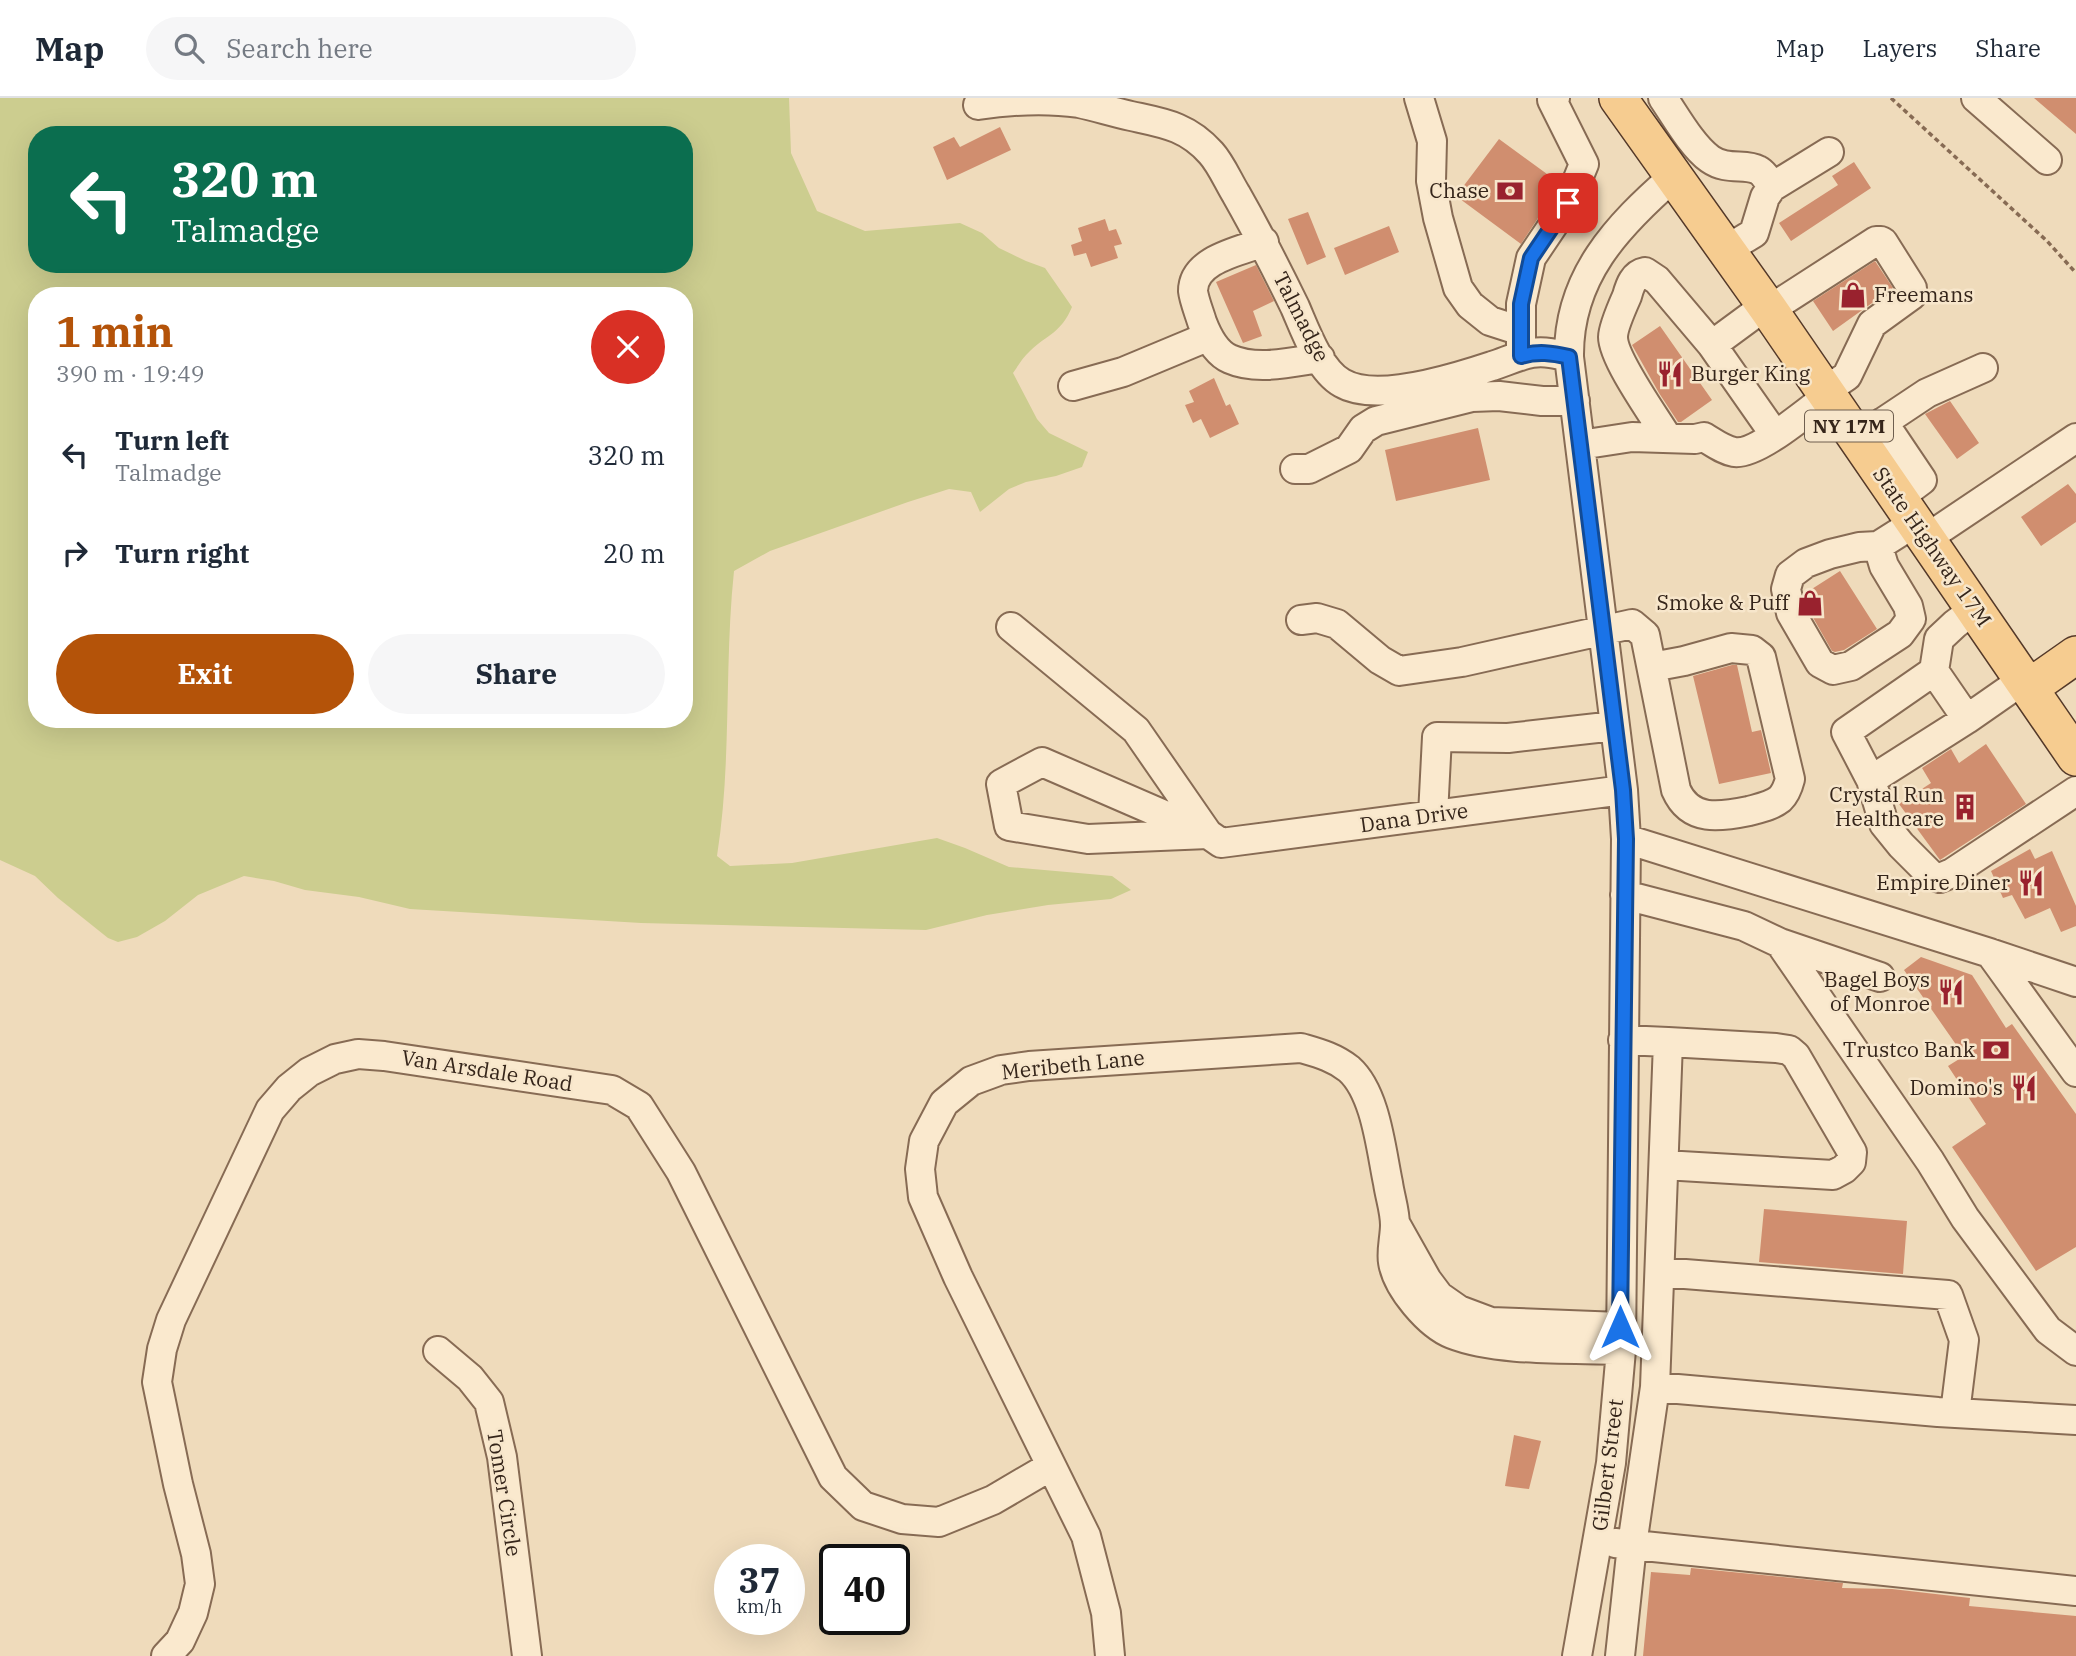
<!DOCTYPE html>
<meta charset="utf-8">
<style>
body{margin:0;font-family:"IBM Plex Serif",serif;background:#f6f6f7;color:#1f2937;height:100vh;display:flex;flex-direction:column;font-size:26px;white-space:nowrap}
*{box-sizing:border-box;margin:0}
p{font-size:23px;color:#747a83}
.icon{flex:none;width:38px;height:38px;fill:none;stroke:currentColor;stroke-width:2;stroke-linecap:round;stroke-linejoin:round}
.map{position:relative;flex:1;overflow:hidden}
.panel{position:absolute;left:28px;top:189px;width:665px;height:441px;display:flex;flex-direction:column;background:#fff;border-radius:28px;box-shadow:0 7px 28px #0002}
.panel>*{flex:none}
.guide{position:absolute;left:28px;top:28px;width:665px;height:147px;border-radius:28px;box-shadow:0 7px 28px #0002;background:#0b6e4f;color:#fff;overflow:hidden}
.speed{position:absolute;left:714px;top:1446px;display:flex;gap:14px;font-size:35px;font-weight:700;text-align:center}
.speed>*{display:grid;place-content:center;width:91px;height:91px;border-radius:50%;background:#fff;box-shadow:0 7px 28px #0002;line-height:1}
.speed small{font-size:18px;font-weight:400}
.speed .limit{border:4px solid #111;border-radius:10px;background:#fff;color:#111}
.pin{position:absolute;display:grid;place-items:center;width:60px;height:60px;color:#fff;margin:-30px;border-radius:14px;box-shadow:0 4px 10px #0006}
.me{position:absolute;width:77px;margin:-38px;rotate:0deg;stroke-linejoin:round;filter:drop-shadow(0 0 5px #0008)}
.turn{display:flex;align-items:center;gap:24px;height:147px;padding:0 28px;font-size:32px}
.turn .icon{width:91px;height:91px;stroke-width:2.5}
.turn b{display:block;font-size:49px;line-height:60px}
.round{display:grid;place-items:center;flex:none;width:74px;height:74px;border-radius:37px;background:#f6f6f7}
.headline{display:flex;align-items:center;justify-content:space-between;height:119px;padding:0 28px}
h1{font-size:42px;font-weight:700;line-height:52px;color:#b45309}
.primary-button{display:flex;gap:14px;margin-top:auto;padding:14px 28px}
.primary-button a{flex:1;height:80px;border-radius:42px;background:#b45309;color:#fff;font-size:28px;font-weight:700;line-height:80px;text-align:center}
.primary-button a+a{background:#f6f6f7;color:#1f2937}
ul{padding:0;list-style:none}
li{display:flex;align-items:center;gap:21px;height:98px;padding:0 28px}
li div{flex:1}
li b{display:block;font-size:26px}
li em{font-style:normal}
header{display:flex;align-items:center;gap:42px;box-sizing:border-box;height:98px;padding:0 35px;background:#fff;border-bottom:2px solid #e0e1e3}
header strong{font-size:33px}
nav{display:flex;gap:38px;margin-inline-start:auto;font-size:24px}
.search{width:490px;height:63px;background:#f6f6f7;display:flex;align-items:center;gap:18px;box-sizing:border-box;padding:0 24px;border-radius:38px;color:#747a83;font-size:26px}
.map>svg:first-child{display:block}
.green{fill:#cccd8f;fill-rule:evenodd}
.building{fill:#d08e6f}
.lines{fill:none;stroke-linecap:round;stroke-linejoin:round}
.minor-casing{stroke:#876b54;stroke-width:32}
.major-casing{stroke:#543929;stroke-width:40}
.path{stroke:#876b54;stroke-width:3.5;stroke-dasharray:5 3.5;stroke-linecap:butt}
.minor{stroke:#fae9ce;stroke-width:28}
.major{stroke:#f6cc90;stroke-width:37}
.route-casing{stroke:#114b97;stroke-width:18}
.route{stroke:#1a73e8;stroke-width:12}
.labels{text-anchor:middle;stroke-width:5;stroke-linejoin:round;paint-order:stroke}
.shield{fill:#f7e6cb;stroke:#6f5f4f;stroke-width:2}
.shield-label{font-size:19px;font-weight:bold;fill:#35251a}
.poi-label{font-size:21px;fill:#35251a;stroke:#f7e6cb;text-anchor:end}
.street-label{font-size:21px;fill:#35251a;stroke:#f7e6cb}
</style>
<header>
<strong>Map</strong>
<div class="search"><svg class="icon" aria-label="search" viewBox="0 0 24 24"><circle cx="10" cy="10" r="6"/><path d="M15 15l6 6"/></svg>Search here</div>
<nav><a>Map</a><a>Layers</a><a>Share</a></nav>
</header>
<div class="map">
<svg width="2076" height="1558" viewBox="0 0 2076 1558">
<rect width="100%" height="100%" fill="#efdbbb"/>
<path class="green" d="M0 0H789L791 55 817 113 865 133 960 125 982 135 999 150 1026 163 1045 170 1072 209C1061 235 1048 236 1030 253 1023 259 1018 268 1013 275L1037 321 1049 335 1088 354 1082 369 1056 378 1026 384 1009 391 980 414 971 394 949 391 908 404 770 453 734 473C724 568 732 664 717 758L730 768 792 765 937 740 965 750 1009 769 1112 778 1131 792 1111 801 1048 807 987 817 926 832 641 825 410 811 359 799 305 792 274 783 244 778 198 797 165 823 137 839 118 844 108 840 58 800 35 778 0 762ZM37 37H684V166H37ZM37 198H684V621H37Z"/>
<path class="building" d="M2034 0H2076V36Z
M1000 29 1011 52 947 82 933 49 954 39 960 49Z
M1499 41 1558 84 1553 97 1521 146 1456 98Z
M1854 64 1871 90 1791 143 1779 125 1838 87 1832 78Z
M1308 114 1326 159 1307 167 1288 121Z
M1105 121 1109 133 1116 131 1122 146 1114 148 1118 160 1091 169 1086 155 1074 158 1071 147 1082 143 1078 130Z
M1389 128 1399 154 1345 177 1334 150Z
M1875 163 1893 190 1833 233 1813 203Z
M1256 167 1274 203 1253 213 1262 238 1243 245 1216 184Z
M1660 228 1712 302 1681 324H1678L1659 295 1632 247Z
M1214 280 1226 308 1230 306 1239 326 1210 340 1201 321 1193 325 1185 307 1194 304 1189 293Z
M1950 303 1979 345 1957 361 1925 316Z
M1478 330 1490 382 1396 403 1385 352Z
M2068 386 2076 396V424L2041 448 2021 419Z
M1840 473 1877 531 1844 552 1835 554 1832 553 1807 509 1804 496Z
M1732 567H1737L1752 634 1761 632 1771 675 1719 686 1693 578Z
M1986 646 2026 706 1940 762 1899 706 1931 685 1922 670 1951 651 1959 665Z
M2030 751 2035 761 2052 753 2076 808V828L2061 834 2050 810 2025 821 2012 797 2003 800 1991 773Z
M1921 859 1972 877 2006 930 2012 926 2076 1016V1149L2036 1173 1952 1049 1986 1026 1948 968 1964 958 1904 872Z
M1764 1111 1907 1123 1903 1176 1759 1164Z
M1514 1337 1541 1343 1529 1391 1505 1388Z
M1691 1470 1843 1485 1842 1490 1892 1491 1970 1500 1969 1508 2076 1518V1558H1643L1651 1474 1690 1477Z"/>
<g class="lines">
<g class="minor-casing">
<path id="minor" d="M1419 0 1432 43 1431 83 1438 120 1458 190 1470 207 1490 223 1521 233
M1663 0C1676 19 1692 48 1710 61 1727 73 1745 65 1758 72 1764 75 1768 83 1772 89
M1976 0 2047 62
M978 7C1012 2 1045 0 1079 5 1097 9 1113 14 1131 18 1163 25 1187 28 1211 55 1221 66 1228 83 1236 96 1257 133 1276 170 1295 209 1305 232 1319 272 1342 285 1376 305 1456 280 1492 268 1505 264 1519 257 1532 255 1545 253 1557 256 1569 259
M1264 144C1241 153 1193 161 1193 193 1194 202 1199 214 1202 224 1207 237 1216 255 1230 261 1257 273 1292 264 1320 260
M1726 152 1754 135 1765 99 1772 89 1829 54
M1765 208 1712 247 1775 337
M1769 212 1876 143H1881L1883 144 1912 190V197L1872 226 1847 278 1825 293
M1521 258V206L1531 160 1568 105 1584 66 1552 2 1555 0
M1073 288 1123 274 1207 239
M1883 324 1922 382 1898 400
M1667 339C1655 319 1613 261 1613 239 1613 230 1623 207 1627 198 1630 187 1634 176 1645 174L1657 182 1712 247
M1858 341 1927 295 1983 270
M1580 347 1632 339 1695 341 1704 339C1714 345 1723 352 1734 354 1756 358 1809 312 1828 298
M1295 371H1309L1349 351 1363 331 1376 323 1472 299 1499 298 1542 303H1575
M1927 440 2076 340
M1878 448 1884 468 1908 508 1911 521 1900 536 1851 568 1833 572 1820 565 1791 515 1786 491 1790 477 1806 465 1830 456 1859 449 1878 448 1916 424
M1301 522 1317 520 1337 526 1380 562 1399 573 1462 564 1632 526 1645 537 1676 692C1690 724 1720 719 1749 713 1760 710 1771 708 1780 701 1786 695 1788 689 1790 681L1761 559 1752 552 1731 550 1684 563 1652 569
M1011 529 1136 632 1208 736 1221 745 1623 692
M1934 573 1939 541 1955 526 1975 511
M1967 621 1934 573 1846 634 1871 682 1967 621 2023 582
M1042 664 1208 736 1088 741 1009 728 1001 686Z
M1871 682 1884 726 1901 747 1931 777 1940 780 1952 775 2076 693
M1433 717 1437 639 1508 640 1615 628
M1626 741 1990 855 2076 884
M1625 797 1744 828 1780 845 1930 1063 1965 1120 2048 1232 2076 1253
M1780 845 1880 879
M1990 855 2076 974
M1623 942 1668 944 1655 1289
M1664 1067 1833 1077 1844 1071 1851 1064 1852 1054 1796 958 1789 952 1776 950 1668 944
M1395 1125 1427 1182 1439 1198 1459 1212 1491 1224 1620 1229
M1660 1174 1948 1197 1964 1242 1955 1315
M438 1253 470 1280 489 1304 502 1359 527 1558
M1615 1445 2076 1493
M166 1558 180 1543 193 1515 200 1486 196 1456 178 1386 157 1284 162 1251 171 1222 270 1012 289 990 309 974 335 961 358 956 384 958 612 992 639 1008 681 1074 833 1379 863 1408 902 1421 939 1424 993 1402 1051 1368
M1110 1558 1106 1515 1086 1438 958 1179 923 1099 920 1071 924 1043 944 1005 971 983 1001 972 1029 968 1301 950C1318 955 1334 959 1349 971 1376 995 1381 1052 1388 1085 1390 1099 1395 1113 1395 1127 1395 1139 1391 1153 1393 1164 1397 1190 1429 1227 1452 1236 1498 1254 1571 1250 1621 1252
M1577 1558 1611 1365 1621 1252 1626 741 1623 692 1569 259C1568 179 1617 128 1673 79
M1620 1558 1632 1447 1655 1289 1938 1314 2076 1322"/>
</g>
<g class="major-casing">
<path id="major" d="M1618 0 1769 212 2076 659
M2029 590 2076 557"/>
</g>
<path class="path" d="M1891 0 2047 143 2076 175"/>
<use href="#minor" class="minor"/>
<use href="#major" class="major"/>
</g>
<g class="lines">
<g class="route-casing">
<path id="route" d="M1568 105 1531 160 1521 206V258C1538 253 1552 255 1569 259L1623 692 1626 741 1620 1229"/>
</g>
<use href="#route" class="route"/>
</g>
<defs>
<g id="bank-bare" transform="scale(2.1)"><path d="M-6-4H6V4H-6ZM0-2.3a2.3 2.3 0 1 0 0 4.6a2.3 2.3 0 1 0 0-4.6Z" fill="#99222e" stroke="#f7e6cb" stroke-width="2.5" paint-order="stroke"/></g>
<g id="shop-bare" transform="scale(2.1)"><path d="M-5-2.5h2.3a2.7 3.5 0 0 1 5.4 0H5L5.5 6h-11ZM-1.5-2.5h3a1.5 2.3 0 0 0-3 0Z" fill="#99222e" stroke="#f7e6cb" stroke-width="2.5" paint-order="stroke"/></g>
<g id="restaurant-bare" transform="scale(2.1)"><path d="M-5-6h1v4h1v-4h1v4h1v-4h1v5L-1.5 .5V6h-2V.5L-5-1ZM5-6V6H3V1.5H1.5Q1.5-4 5-6Z" fill="#99222e" stroke="#f7e6cb" stroke-width="2.5" paint-order="stroke"/></g>
<g id="building-bare" transform="scale(2.1)"><path d="M-4-6H4V6H1V3H-1V6H-4ZM-2.5-4.3h1.7v1.8h-1.7ZM.8-4.3h1.7v1.8H.8ZM-2.5-1h1.7V.8h-1.7ZM.8-1h1.7V.8H.8Z" fill="#99222e" stroke="#f7e6cb" stroke-width="2.5" paint-order="stroke"/></g>
</defs>
<g fill-rule="evenodd">
<use href="#bank-bare" x="1510" y="93"/>
<use href="#shop-bare" x="1853" y="197"/>
<use href="#restaurant-bare" x="1670" y="276"/>
<use href="#shop-bare" x="1810" y="505"/>
<use href="#building-bare" x="1965" y="709"/>
<use href="#restaurant-bare" x="2031" y="785"/>
<use href="#restaurant-bare" x="1951" y="894"/>
<use href="#bank-bare" x="1996" y="952"/>
<use href="#restaurant-bare" x="2024" y="990"/>
</g>
<g class="labels">
<rect class="shield" x="1805" y="312.5" width="88" height="31" rx="5"/>
<g class="shield-label">
<text x="1849" y="335">NY 17M</text>
</g>
<g class="poi-label">
<text x="1489" y="100">Chase</text>
<text x="1874" y="204" text-anchor="start">Freemans</text>
<text x="1691" y="283" text-anchor="start">Burger King</text>
<text x="1789" y="512">Smoke &amp; Puff</text>
<text x="1944" y="704">Crystal Run<tspan x="1944" dy="24">Healthcare</tspan></text>
<text x="2010" y="792">Empire Diner</text>
<text x="1930" y="889">Bagel Boys<tspan x="1930" dy="24">of Monroe</tspan></text>
<text x="1975" y="959">Trustco Bank</text>
<text x="2003" y="997">Domino's</text>
</g>
<g class="street-label">
<text transform="translate(1301 219) rotate(63)" y="7">Talmadge</text>
<text transform="translate(1932 449) rotate(55)" y="7">State Highway 17M</text>
<text transform="translate(1414 720) rotate(-8)" y="7">Dana Drive</text>
<text transform="translate(1073 967) rotate(-6)" y="7">Meribeth Lane</text>
<text transform="translate(487 973) rotate(9)" y="7">Van Arsdale Road</text>
<text transform="translate(1608 1367) rotate(-83)" y="7">Gilbert Street</text>
<text transform="translate(504 1395) rotate(81)" y="7">Tomer Circle</text>
</g>
</g>
</svg>
<div class="speed"><div>37<small>km/h</small></div><div class="limit">40</div></div>
<div class="pin" style="left:1568px;top:105px;background:#d93025"><svg class="icon" aria-label="arrive" viewBox="0 0 24 24"><path d="M6 21V4h12l-3 4 3 4H6"/></svg></div>
<svg class="me" style="left:1620px;top:1229px" viewBox="-20 -20 40 40"><path d="M0-17L14 15 0 8-14 15z" fill="#1a73e8" stroke="#fff" stroke-width="4"/></svg>
<div class="guide">
<div class="turn"><svg class="icon" aria-label="left" viewBox="0 0 24 24"><path d="M17 20v-9H6M10 6l-5 5 5 5"/></svg><div><b>320 m</b>Talmadge</div></div>
</div>
<section class="panel">
<div class="headline"><div><h1>1 min</h1><p>390 m · 19:49</p></div><a class="round" style="background:#d93025;color:#fff"><svg class="icon" aria-label="close" viewBox="0 0 24 24"><path d="M6 6l12 12M18 6L6 18"/></svg></a></div>
<ul>
<li><svg class="icon" aria-label="left" viewBox="0 0 24 24"><path d="M17 20v-9H6M10 6l-5 5 5 5"/></svg><div><b>Turn left</b><p>Talmadge</p></div><em>320 m</em></li>
<li><svg class="icon" aria-label="right" viewBox="0 0 24 24"><path d="M7 20v-9h11M14 6l5 5-5 5"/></svg><div><b>Turn right</b></div><em>20 m</em></li>
</ul>
<div class="primary-button"><a>Exit</a><a>Share</a></div>
</section>
</div>
